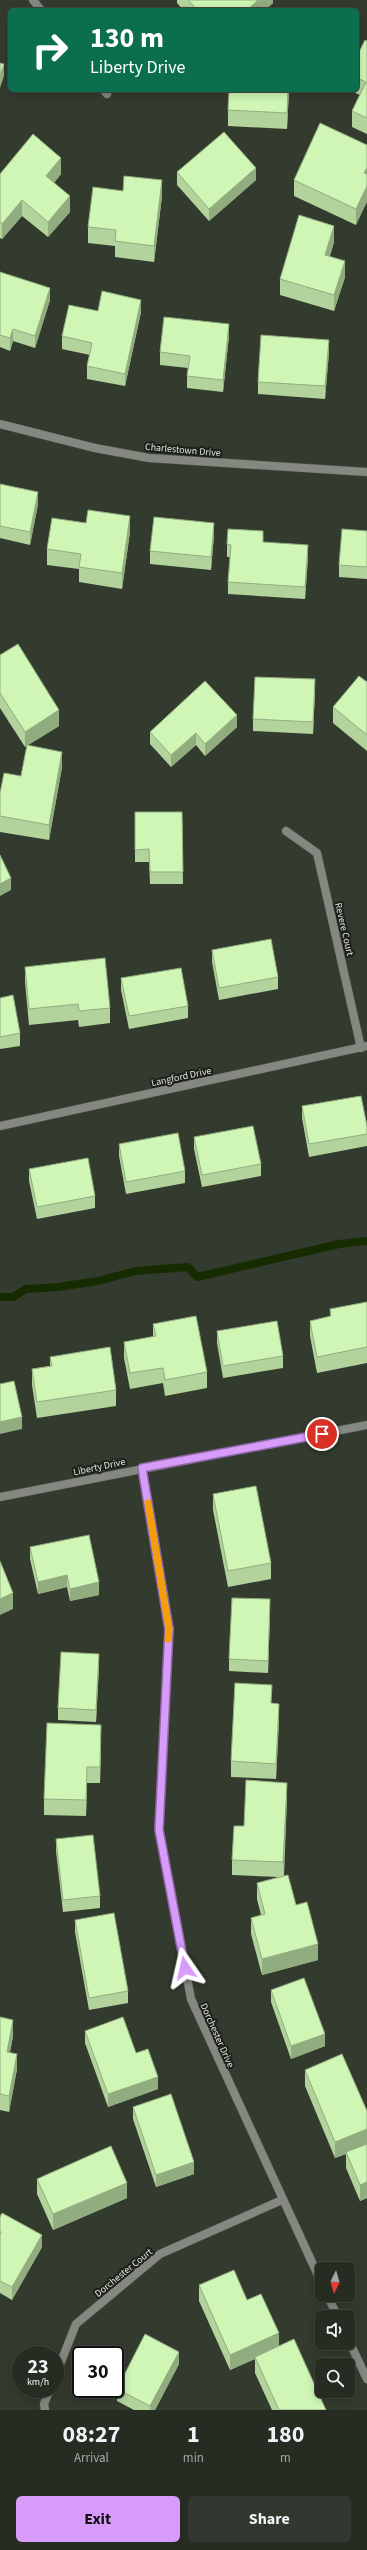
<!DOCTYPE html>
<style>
body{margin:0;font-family:"Source Sans 3",sans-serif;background:#32382f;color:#f1f3f6;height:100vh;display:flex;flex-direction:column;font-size:15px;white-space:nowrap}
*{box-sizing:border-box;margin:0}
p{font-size:13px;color:#a4a7a5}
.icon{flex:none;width:22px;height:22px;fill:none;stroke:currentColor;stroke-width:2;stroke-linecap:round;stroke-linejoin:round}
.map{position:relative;height:2410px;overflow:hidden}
.panel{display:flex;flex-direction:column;background:#262c22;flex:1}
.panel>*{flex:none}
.banner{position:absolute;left:8px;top:8px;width:351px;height:84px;border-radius:6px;box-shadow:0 2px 10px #0003,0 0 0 1px #424840;background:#0b6e4f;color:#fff;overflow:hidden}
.needle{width:26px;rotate:185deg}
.buttons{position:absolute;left:315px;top:2262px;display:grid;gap:8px}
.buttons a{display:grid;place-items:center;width:40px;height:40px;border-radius:6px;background:#262c22;box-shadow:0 2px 10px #0003,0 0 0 1px #424840;font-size:20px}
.speed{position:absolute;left:12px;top:2346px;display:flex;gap:8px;font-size:20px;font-weight:700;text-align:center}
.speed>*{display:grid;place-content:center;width:52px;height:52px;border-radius:50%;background:#262c22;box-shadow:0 2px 10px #0003,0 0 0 1px #424840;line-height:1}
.speed small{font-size:10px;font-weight:400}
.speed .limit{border:2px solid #111;border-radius:6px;background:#fff;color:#111}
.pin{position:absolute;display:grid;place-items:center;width:34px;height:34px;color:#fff;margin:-17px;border:2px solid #fff;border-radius:50%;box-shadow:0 1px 4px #0007}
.me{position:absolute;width:44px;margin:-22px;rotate:349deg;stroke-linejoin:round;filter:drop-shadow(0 0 3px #0008)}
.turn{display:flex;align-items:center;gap:14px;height:84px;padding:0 16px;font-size:18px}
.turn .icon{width:52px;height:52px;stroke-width:2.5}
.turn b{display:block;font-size:28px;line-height:34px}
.eta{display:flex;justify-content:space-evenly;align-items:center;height:68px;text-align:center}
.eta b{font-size:24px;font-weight:700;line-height:28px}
.cta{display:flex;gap:8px;margin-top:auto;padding:8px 16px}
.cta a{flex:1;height:46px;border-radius:6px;background:#d79bf9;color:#111;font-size:16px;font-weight:700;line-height:46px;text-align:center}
.cta a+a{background:#32382f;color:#f1f3f6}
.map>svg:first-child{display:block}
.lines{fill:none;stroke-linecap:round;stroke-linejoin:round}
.stream{stroke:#162c00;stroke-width:8}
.minor-casing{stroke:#52594d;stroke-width:9}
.minor{stroke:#848881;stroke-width:8}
.wall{fill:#b2d49c}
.shaded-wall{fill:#91ac7f}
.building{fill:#cff6b5;stroke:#91ac7f}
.route-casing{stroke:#8c65a2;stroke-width:10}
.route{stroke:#d79bf9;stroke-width:7}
.slow{stroke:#f59e0b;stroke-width:7}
.labels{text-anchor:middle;stroke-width:4;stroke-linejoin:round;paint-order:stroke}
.street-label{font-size:10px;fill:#dfe4dc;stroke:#1d201a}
</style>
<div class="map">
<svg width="367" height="2410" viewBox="0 0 367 2410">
<rect width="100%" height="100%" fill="#333a2e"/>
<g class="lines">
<path class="stream" d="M0 1297H13L26 1289 58 1287 98 1281 136 1271 188 1267 197 1277 339 1244 367 1241"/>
<g class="minor-casing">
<path id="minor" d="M33 0 41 10
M104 90 107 94
M0 424 95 448 149 458 367 472
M286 831 317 853 361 1048
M0 1126 367 1046
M142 1468 169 1629 159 1830 191 1999 322 2284
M0 1497 367 1425
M327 2295 338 2317
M348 2339 367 2379
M55 2377 76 2324 160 2254 282 2200
M45 2410 44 2404 50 2389"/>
</g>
<use href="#minor" class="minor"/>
</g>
<path class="wall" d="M177 0H273V3L265 10H183L177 3Z
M367 41V134L352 127V111L360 95 349 90H357V56Z
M289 90 287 129 228 126V110Z
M367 145 356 225 294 196V180Z
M177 172 256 180 209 221 177 185Z
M0 174H61L54 183 70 212 48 237 22 216 2 239 0 238Z
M162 196 154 262 115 257V246L88 243V227Z
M334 242 330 256 345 277 334 311 280 295V279Z
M0 272 50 300 35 348 13 341 10 351 0 347Z
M98 311 141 312 125 386 87 379V366L90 355 62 349V336Z
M229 336 223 392 187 388V376L188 368 160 365V352Z
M329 352 325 399 258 394V382Z
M0 484 38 504 30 545 0 538Z
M367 531V579L339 577V565Z
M130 532 122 589 79 582V569L47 565V549Z
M214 535 211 570 150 564V551Z
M263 542 308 557 305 599 228 594V582L230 557H227V544Z
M0 655 59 726 28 745 62 767 49 840 0 832V793L21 776 27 746 25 747 0 708Z
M367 682V751L333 723V707Z
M315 691 313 734 253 731V719Z
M237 727 205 756 196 745 171 767 150 744V732Z
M135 812H182L183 884H150L149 862H135Z
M212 950 278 977V989L219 1000 212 962Z
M25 967 110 1008V1023L79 1027 78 1020 29 1025 25 982Z
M121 978 188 1006V1018L129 1029 121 990Z
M0 998 20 1033V1046L0 1049Z
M302 1106 367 1126V1146L309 1157 302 1118Z
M194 1137 261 1164V1176L202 1187 194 1149Z
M119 1144 185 1171V1183L126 1194 119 1156Z
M29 1169 95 1196V1208L37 1219 29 1181Z
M367 1302V1363L317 1373 310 1336V1321L330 1317V1309Z
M153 1324 207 1372V1388L165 1396 163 1383 130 1389 124 1358V1342L153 1337Z
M217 1331 283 1356V1368L223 1378 217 1343Z
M50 1357 116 1390V1406L37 1418 32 1385V1369L50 1366Z
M213 1494 271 1563V1579L228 1587 213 1510Z
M30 1547 99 1595 70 1601 67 1587 38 1594 30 1559Z
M270 1611 268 1673 229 1671V1659Z
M99 1666 96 1722 58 1720V1708Z
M279 1720 276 1779 231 1777V1761Z
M101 1741 100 1783H87L86 1816 44 1815V1799Z
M287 1798 284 1876 318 1960 262 1975 251 1934V1918L261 1915 257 1899V1883L278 1877 232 1875V1860L244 1826Z
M56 1839 100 1896V1908L63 1912 56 1851Z
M75 1920 128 1991V2003L89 2010 75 1932Z
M271 1990 325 2046 291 2059 271 2002Z
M0 2017 13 2036 10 2052 17 2069 9 2112 0 2110Z
M85 2031 136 2053 158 2089 108 2107 85 2043Z
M305 2070 367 2111V2198L360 2201 346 2168V2154L335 2158 305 2086Z
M133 2107 194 2174 156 2187 133 2119Z
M37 2179 127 2198 53 2230 37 2194Z
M0 2217 42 2247 12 2300 0 2293Z
M199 2285 247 2300 279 2346 326 2410H272L255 2373V2359L230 2370 199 2301Z
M179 2364 155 2410H134L117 2401V2389Z"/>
<path class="shaded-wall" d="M258 0H273V3L265 10H247Z
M4 64V76L0 88V76Z
M288 90H289L287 129V113Z
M61 158V174L46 192V176Z
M256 168V180L209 221V209Z
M367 168V183L364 173Z
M162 180V196L154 262V246Z
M367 186V202L356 225V209Z
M70 196V212L48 237V222Z
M22 200V216L2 239V224Z
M334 226V242L325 271V255Z
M345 261V277L334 311V295Z
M50 288V300L35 348V336Z
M141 300V312L125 386V374Z
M229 324V336L223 392V380Z
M13 329V341L10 351V338Z
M329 340V352L325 399V386Z
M38 492V504L30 545V532Z
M130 516V532L122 589V573Z
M214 523V535L211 570V557Z
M308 545V557L305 599V587Z
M315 679V691L313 734V722Z
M59 710V726L25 747V732Z
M237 715V727L205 756V744Z
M196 733V745L171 767V755Z
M62 752V767L49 840V825Z
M11 878V890L0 896V884Z
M22 1417V1429L0 1434V1422Z
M67 1575V1587L38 1594V1582Z
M99 1582V1595L70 1601V1589Z
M13 1593V1609L0 1615V1599Z
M270 1599V1611L268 1673V1661Z
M99 1654V1666L96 1722V1710Z
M279 1704V1720L276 1779V1764Z
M101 1725V1741L100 1783V1767Z
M87 1767V1783L86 1816V1800Z
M287 1783V1798L283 1878V1862Z
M318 1944V1960L262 1975V1959Z
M13 2020V2036L7 2068V2052Z
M325 2034V2046L291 2059V2046Z
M17 2054V2069L9 2112V2096Z
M158 2077V2089L108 2107V2094Z
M367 2129V2145L346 2152V2154L335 2158V2142Z
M194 2162V2174L156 2187V2175Z
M367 2182V2198L360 2201V2185Z
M127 2183V2198L53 2230V2214Z
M42 2235V2247L12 2300V2287Z
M279 2333V2349L255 2357V2359L230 2370V2355Z
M179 2352V2364L155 2410H150V2406Z"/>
<path class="building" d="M188 0H258L247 10H197Z
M365 40 367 41V118L352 111 366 82 357 78V56Z
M0 63 4 64 0 76Z
M229 90H288L287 113 228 110Z
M320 123 367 145V168L364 173 367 174V186L356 209 294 180Z
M224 132 256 168 209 209 177 172Z
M33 134 61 158 46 176 70 196 48 222 22 200 2 224 0 222V174Z
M124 176 162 180 154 246 115 241 116 230 88 227 93 187 123 191Z
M299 215 334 226 325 255 345 261 334 295 280 279Z
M0 272 50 288 35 336 13 329 10 338 0 335Z
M102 291 141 300 125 374 87 366 92 343 62 336 69 305 98 311Z
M164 317 229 324 223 380 187 376 190 356 160 352Z
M261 335 329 340 325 386 258 382Z
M0 484 38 492 30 532 0 526Z
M88 510 130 516 122 573 79 567 81 554 47 549 52 518 86 523Z
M154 517 214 523 211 557 150 551Z
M228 529 263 531V542L308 545 305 587 228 582 231 545 227 544Z
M342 529 367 531V567L339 565Z
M18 644 59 710 25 732 0 693V655Z
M359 676 367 682V735L333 707Z
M255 677 315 679 313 722 253 719Z
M205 681 237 715 205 744 196 733 171 755 150 732Z
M27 745 62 752 49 825 0 816V793L4 773 21 776Z
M135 812H182L183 872H150L149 849 135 850Z
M0 855 11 878 0 884Z
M271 939 278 977 219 988 212 950Z
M105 958 110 1008 79 1011 78 1004 29 1009 25 967Z
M181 968 188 1006 129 1016 121 978Z
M13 995 20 1033 0 1037V998Z
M361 1096 367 1126V1134L309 1144 302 1106Z
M253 1126 261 1164 202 1175 194 1137Z
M178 1133 185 1171 126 1182 119 1144Z
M88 1158 95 1196 37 1207 29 1169Z
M367 1302V1347L317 1357 310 1321 331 1316 330 1309Z
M196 1316 207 1372 165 1380 163 1368 130 1373 124 1342 156 1336 153 1324Z
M277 1321 283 1356 223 1366 217 1331Z
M110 1347 116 1390 37 1402 32 1369 52 1366 50 1357Z
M14 1381 22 1417 0 1422V1384Z
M256 1486 271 1563 228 1571 213 1494Z
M89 1535 99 1582 70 1589 67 1575 38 1582 30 1547Z
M0 1561 13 1593 0 1599Z
M232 1598 270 1599 268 1661 229 1659Z
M61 1652 99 1654 96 1710 58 1708Z
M235 1683 272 1685 271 1703 279 1704 276 1764 231 1761Z
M47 1723 101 1725 100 1767H87L86 1800 44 1799Z
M246 1780 287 1783 283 1862 232 1860 234 1826H244Z
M93 1835 100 1896 63 1900 56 1839Z
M288 1875 296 1905 307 1902 318 1944 262 1959 251 1918 265 1914 257 1883Z
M114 1913 128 1991 89 1998 75 1920Z
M304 1978 325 2034 291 2046 271 1990Z
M0 2017 13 2020 7 2052 17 2054 9 2096 0 2094Z
M123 2017 136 2053 148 2049 158 2077 108 2094 85 2031Z
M342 2054 367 2111V2129L335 2142 305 2070Z
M171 2094 194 2162 156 2175 133 2107Z
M367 2144V2182L360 2185 346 2152Z
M111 2146 127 2183 53 2214 37 2179Z
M2 2213 42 2235 12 2287 0 2281V2235L1 2232 0 2231V2217Z
M234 2270 247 2300 261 2294 279 2333 230 2355 199 2285Z
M145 2334 179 2352 150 2406 117 2389Z
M294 2339 326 2410H279L255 2357Z"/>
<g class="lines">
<g class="route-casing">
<path id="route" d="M185 1968 159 1830 169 1629 142 1468 322 1434"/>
</g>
<use href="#route" class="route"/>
<path class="slow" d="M148 1503 169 1629 168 1639"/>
</g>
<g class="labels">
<g class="street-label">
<text transform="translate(183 449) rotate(5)" y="4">Charlestown Drive</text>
<text transform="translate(345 929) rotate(77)" y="4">Revere Court</text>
<text transform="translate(181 1076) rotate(-12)" y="4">Langford Drive</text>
<text transform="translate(99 1466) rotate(-12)" y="4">Liberty Drive</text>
<text transform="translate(218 2035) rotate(66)" y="4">Dorchester Drive</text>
<text transform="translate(123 2272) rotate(-39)" y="4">Dorchester Court</text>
</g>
</g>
</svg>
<div class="buttons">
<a><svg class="needle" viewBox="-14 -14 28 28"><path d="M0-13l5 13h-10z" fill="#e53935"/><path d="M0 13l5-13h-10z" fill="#a4a7a5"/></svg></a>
<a><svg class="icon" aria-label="sound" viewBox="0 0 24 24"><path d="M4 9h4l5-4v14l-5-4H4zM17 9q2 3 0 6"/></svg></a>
<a><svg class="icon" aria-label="search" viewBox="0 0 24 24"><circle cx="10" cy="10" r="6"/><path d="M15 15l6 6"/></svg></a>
</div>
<div class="speed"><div>23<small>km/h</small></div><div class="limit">30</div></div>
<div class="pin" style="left:322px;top:1434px;background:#d93025"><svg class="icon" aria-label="arrive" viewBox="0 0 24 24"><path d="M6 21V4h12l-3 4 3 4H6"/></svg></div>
<svg class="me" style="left:185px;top:1968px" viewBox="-20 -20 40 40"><path d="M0-17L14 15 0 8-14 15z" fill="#d79bf9" stroke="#fff" stroke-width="4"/></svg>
<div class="banner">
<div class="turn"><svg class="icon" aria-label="right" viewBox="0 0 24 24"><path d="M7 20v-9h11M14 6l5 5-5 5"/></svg><div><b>130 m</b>Liberty Drive</div></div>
</div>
</div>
<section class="panel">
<div class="eta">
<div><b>08:27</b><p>Arrival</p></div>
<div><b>1</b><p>min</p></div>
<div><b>180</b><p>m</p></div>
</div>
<div class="cta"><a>Exit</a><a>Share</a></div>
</section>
